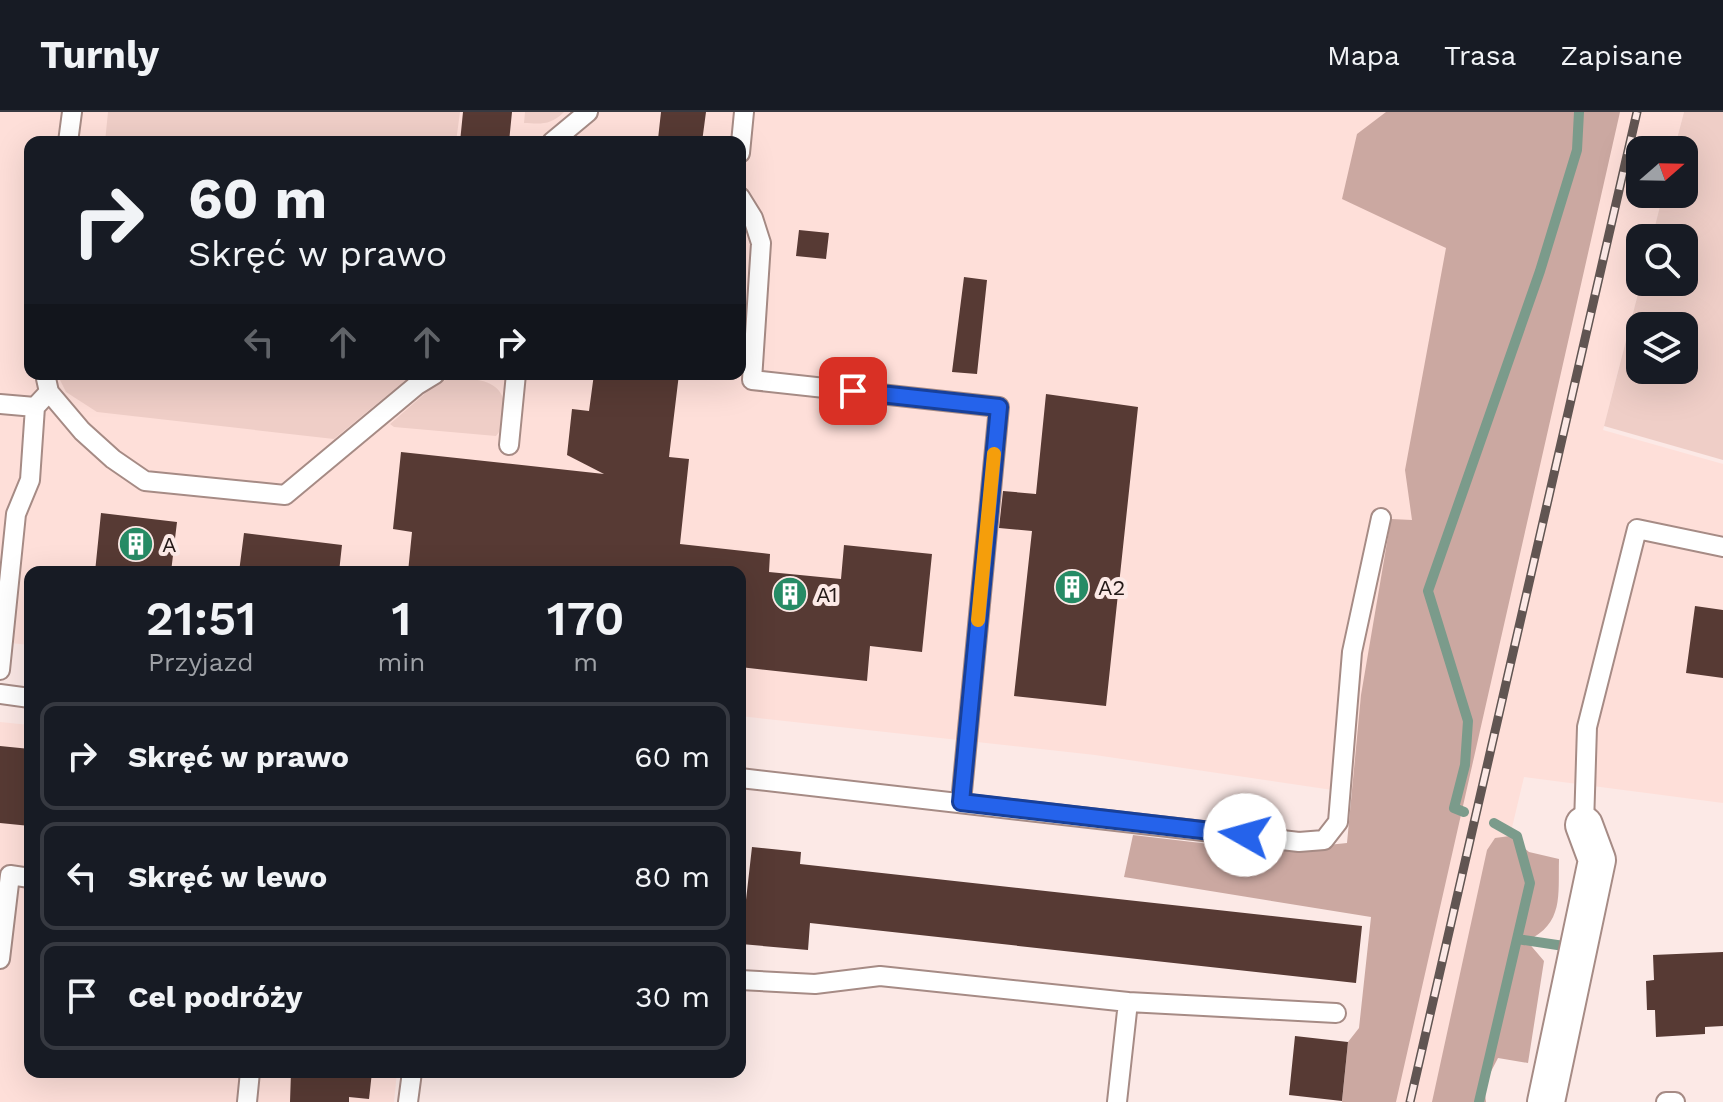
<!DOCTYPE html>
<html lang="pl">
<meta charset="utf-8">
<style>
body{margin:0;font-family:"Work Sans",sans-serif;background:#242831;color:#f1f3f6;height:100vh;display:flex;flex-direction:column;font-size:30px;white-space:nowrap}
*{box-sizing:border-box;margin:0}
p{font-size:26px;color:#9ea1a6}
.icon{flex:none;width:44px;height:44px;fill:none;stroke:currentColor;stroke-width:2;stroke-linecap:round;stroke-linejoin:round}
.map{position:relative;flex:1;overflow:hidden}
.details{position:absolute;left:24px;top:454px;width:722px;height:512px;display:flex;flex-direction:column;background:#171b24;border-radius:16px;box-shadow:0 8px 32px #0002}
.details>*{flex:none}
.top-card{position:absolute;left:24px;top:24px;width:722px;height:244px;border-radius:16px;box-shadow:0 8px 32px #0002;background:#171b24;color:#f1f3f6;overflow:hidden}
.needle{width:52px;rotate:70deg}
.buttons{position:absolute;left:1626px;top:24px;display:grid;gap:16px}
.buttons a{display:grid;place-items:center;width:72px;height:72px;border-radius:16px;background:#171b24;box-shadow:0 8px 32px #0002;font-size:40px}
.pin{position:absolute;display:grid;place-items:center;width:68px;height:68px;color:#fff;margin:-34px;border-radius:16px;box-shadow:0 4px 12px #0006}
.me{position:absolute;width:88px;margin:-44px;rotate:277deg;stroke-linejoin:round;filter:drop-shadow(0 0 6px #0008)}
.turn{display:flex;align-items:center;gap:28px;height:168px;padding:0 32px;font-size:36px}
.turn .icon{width:104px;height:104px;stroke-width:2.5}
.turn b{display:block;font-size:56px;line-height:68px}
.lanes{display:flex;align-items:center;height:76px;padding:0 32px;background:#0003;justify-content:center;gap:40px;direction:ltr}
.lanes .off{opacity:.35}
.eta{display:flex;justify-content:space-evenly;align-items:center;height:136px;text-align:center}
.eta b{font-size:48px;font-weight:600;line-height:56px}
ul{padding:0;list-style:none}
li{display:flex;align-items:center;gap:24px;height:108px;margin:0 16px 12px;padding:0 16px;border:4px solid #363941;border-radius:16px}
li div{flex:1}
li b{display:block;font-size:30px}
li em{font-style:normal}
header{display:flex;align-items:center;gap:48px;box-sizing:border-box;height:112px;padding:0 40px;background:#171b24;border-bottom:2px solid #363941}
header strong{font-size:38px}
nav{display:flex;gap:44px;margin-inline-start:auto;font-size:28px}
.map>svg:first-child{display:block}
.built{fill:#fedfd9;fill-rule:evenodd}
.green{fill:#efcec7;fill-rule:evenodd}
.forest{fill:#cba8a1}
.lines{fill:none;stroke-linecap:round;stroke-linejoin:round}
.stream{stroke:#7b9b8b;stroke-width:10}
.building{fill:#573a34}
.service-casing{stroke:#a68b85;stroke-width:22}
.minor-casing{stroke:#a68b85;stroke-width:40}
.service{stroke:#fff;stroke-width:18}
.minor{stroke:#fff;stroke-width:36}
.rail-casing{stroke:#615552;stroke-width:9}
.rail{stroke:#fce9e6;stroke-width:6;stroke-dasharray:18;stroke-linecap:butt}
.route-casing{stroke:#184099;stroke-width:20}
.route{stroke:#2563eb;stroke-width:14}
.slow{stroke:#f59e0b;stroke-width:14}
.labels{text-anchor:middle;stroke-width:8;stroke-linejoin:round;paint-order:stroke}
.poi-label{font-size:22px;fill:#231917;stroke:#fce9e6;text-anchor:start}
</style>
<header>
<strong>Turnly</strong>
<nav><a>Mapa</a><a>Trasa</a><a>Zapisane</a></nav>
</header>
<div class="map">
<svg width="1723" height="990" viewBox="0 0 1723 990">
<rect width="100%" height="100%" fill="#fce9e6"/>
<path class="built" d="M0 0H1684L1674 38H1640V82H1663L1652 126H1640L1641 170 1603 318 1723 352V691L1524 665 1447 990H1374L1427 692 1095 643 740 604V460H30V533L0 530ZM30 30H740V262H30Z
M0 610 30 613V960H397L394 990H0Z"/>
<path class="green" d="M108 0H460L456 30H105Z
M525 0H564C551 13 542 12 524 11Z
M1684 0H1723V348L1604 314 1641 170H1684V126H1652L1663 82H1684V38H1674ZM1640 214H1684V258H1640Z
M57 262H413L334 327 97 300 66 280Z
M448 267C473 265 508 267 504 300 503 310 503 316 496 324L394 315 390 312 437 271Z"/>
<path class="forest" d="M1386 0H1620L1396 990H1342L1348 930 1359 916 1371 805 1124 765 1133 723 1269 739 1347 731 1361 583 1391 407 1412 408 1405 358 1446 136 1342 87 1357 22Z
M1510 724 1529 740 1559 747C1558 784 1564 811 1527 829L1544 849 1528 951 1498 946 1484 973 1486 990H1432L1487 738 1495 726Z"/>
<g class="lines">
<path class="stream" d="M1464 700 1454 696 1465 653 1468 609 1428 479 1540 159 1577 38 1579 0
M1494 711 1517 724 1530 771 1517 827 1564 834
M1479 990 1517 827"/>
</g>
<path class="building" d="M463 0H512L509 30H460Z
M661 0H706L702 30 658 27Z
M799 118 829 121 826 147 796 144Z
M964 165 987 168 977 262 952 260Z
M594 262H679L669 345 689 347 680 432 770 442 769 460 841 467 844 433 932 442 922 540 870 534 867 569 740 555V460H408L412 420 393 417 401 340 604 362 567 343 572 297 589 299Z
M1046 282 1138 295 1106 594 1014 584 1032 419 999 416 1003 379 1036 382Z
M101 401 177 410 171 460H95Z
M244 421 342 433 339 460H239Z
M1695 494 1723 498V566L1686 561Z
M0 634 30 637V714L0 711Z
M752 735 801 740 800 752 1362 814 1356 871 810 811 808 838 741 832Z
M1723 840V914L1705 915V922L1656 925 1655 898H1647L1646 869 1654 868 1653 843Z
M1295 924 1348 930 1342 989 1289 983Z
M291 960H372L369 987 349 985V990H290Z"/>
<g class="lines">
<g class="service-casing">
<path id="service" d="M68 30 72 0
M552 30 588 0
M740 41 744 0
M740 85 753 106 761 131 752 268 999 295 961 690
M45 262 49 280 82 319 113 347 145 369 285 383 417 273 435 262
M0 292 35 295
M509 333 516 262
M0 558 16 402 30 368 35 295 49 280
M0 582 30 586
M740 666 1299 730 1324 728 1338 710 1352 540 1381 406
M1584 713 1587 615 1637 417 1723 435
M0 847 10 763 30 766
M740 868 815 872 880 864 1128 890 1336 901
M247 990 250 960
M408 990 412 960
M1117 990 1128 890
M1666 990H1675"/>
</g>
<g class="minor-casing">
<path id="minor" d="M1546 990 1597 748 1584 713"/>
</g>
<use href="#service" class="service"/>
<use href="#minor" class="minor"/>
<g class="rail-casing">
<path id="rail" d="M1410 990 1637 0"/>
</g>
<use href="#rail" class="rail"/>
</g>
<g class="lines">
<g class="route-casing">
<path id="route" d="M853 279 999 295 961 690 1245 723"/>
</g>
<use href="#route" class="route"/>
<path class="slow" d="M978 508 994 342"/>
</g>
<defs>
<g id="building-disc" transform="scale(1.8)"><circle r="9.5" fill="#268b65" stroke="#fce9e6"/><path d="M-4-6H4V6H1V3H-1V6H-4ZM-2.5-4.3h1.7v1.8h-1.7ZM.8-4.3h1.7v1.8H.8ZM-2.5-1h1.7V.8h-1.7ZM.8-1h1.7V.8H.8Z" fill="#fff"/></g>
</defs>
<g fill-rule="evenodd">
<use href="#building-disc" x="136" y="432"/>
<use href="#building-disc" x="1072" y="475"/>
<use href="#building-disc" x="790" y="482"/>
</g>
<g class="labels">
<g class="poi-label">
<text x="162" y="440">A</text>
<text x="1098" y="483">A2</text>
<text x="816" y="490">A1</text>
</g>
</g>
</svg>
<div class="buttons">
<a><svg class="needle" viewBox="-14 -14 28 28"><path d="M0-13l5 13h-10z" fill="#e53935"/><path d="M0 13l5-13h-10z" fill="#9ea1a6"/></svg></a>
<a><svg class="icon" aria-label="search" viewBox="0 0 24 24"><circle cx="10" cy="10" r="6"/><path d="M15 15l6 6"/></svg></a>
<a><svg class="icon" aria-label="layers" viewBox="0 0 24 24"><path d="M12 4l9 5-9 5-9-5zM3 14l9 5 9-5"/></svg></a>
</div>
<div class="pin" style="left:853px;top:279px;background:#d93025"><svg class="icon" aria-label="arrive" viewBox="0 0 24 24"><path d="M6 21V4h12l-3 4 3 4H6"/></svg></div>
<svg class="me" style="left:1245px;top:723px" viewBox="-20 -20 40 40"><circle r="19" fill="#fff"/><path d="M0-13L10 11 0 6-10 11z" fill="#2563eb"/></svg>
<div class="top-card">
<div class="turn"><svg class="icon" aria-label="right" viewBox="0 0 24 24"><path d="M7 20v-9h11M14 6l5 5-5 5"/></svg><div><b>60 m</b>Skręć w prawo</div></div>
<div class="lanes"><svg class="icon off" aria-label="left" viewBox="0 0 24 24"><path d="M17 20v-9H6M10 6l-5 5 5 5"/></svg><svg class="icon off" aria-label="ahead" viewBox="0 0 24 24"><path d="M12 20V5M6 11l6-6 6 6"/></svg><svg class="icon off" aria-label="ahead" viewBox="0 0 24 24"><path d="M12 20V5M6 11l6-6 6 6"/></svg><svg class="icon" aria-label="right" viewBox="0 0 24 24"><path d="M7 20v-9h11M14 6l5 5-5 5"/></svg></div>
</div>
<section class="details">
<div class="eta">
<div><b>21:51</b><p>Przyjazd</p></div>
<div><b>1</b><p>min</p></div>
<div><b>170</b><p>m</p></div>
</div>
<ul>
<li><svg class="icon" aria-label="right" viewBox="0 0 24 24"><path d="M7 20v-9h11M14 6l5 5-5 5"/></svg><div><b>Skręć w prawo</b></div><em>60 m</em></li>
<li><svg class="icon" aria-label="left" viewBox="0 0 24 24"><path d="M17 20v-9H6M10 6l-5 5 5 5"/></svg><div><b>Skręć w lewo</b></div><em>80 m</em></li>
<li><svg class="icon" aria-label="arrive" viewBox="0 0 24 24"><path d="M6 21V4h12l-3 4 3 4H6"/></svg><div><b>Cel podróży</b></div><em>30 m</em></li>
</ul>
</section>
</div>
